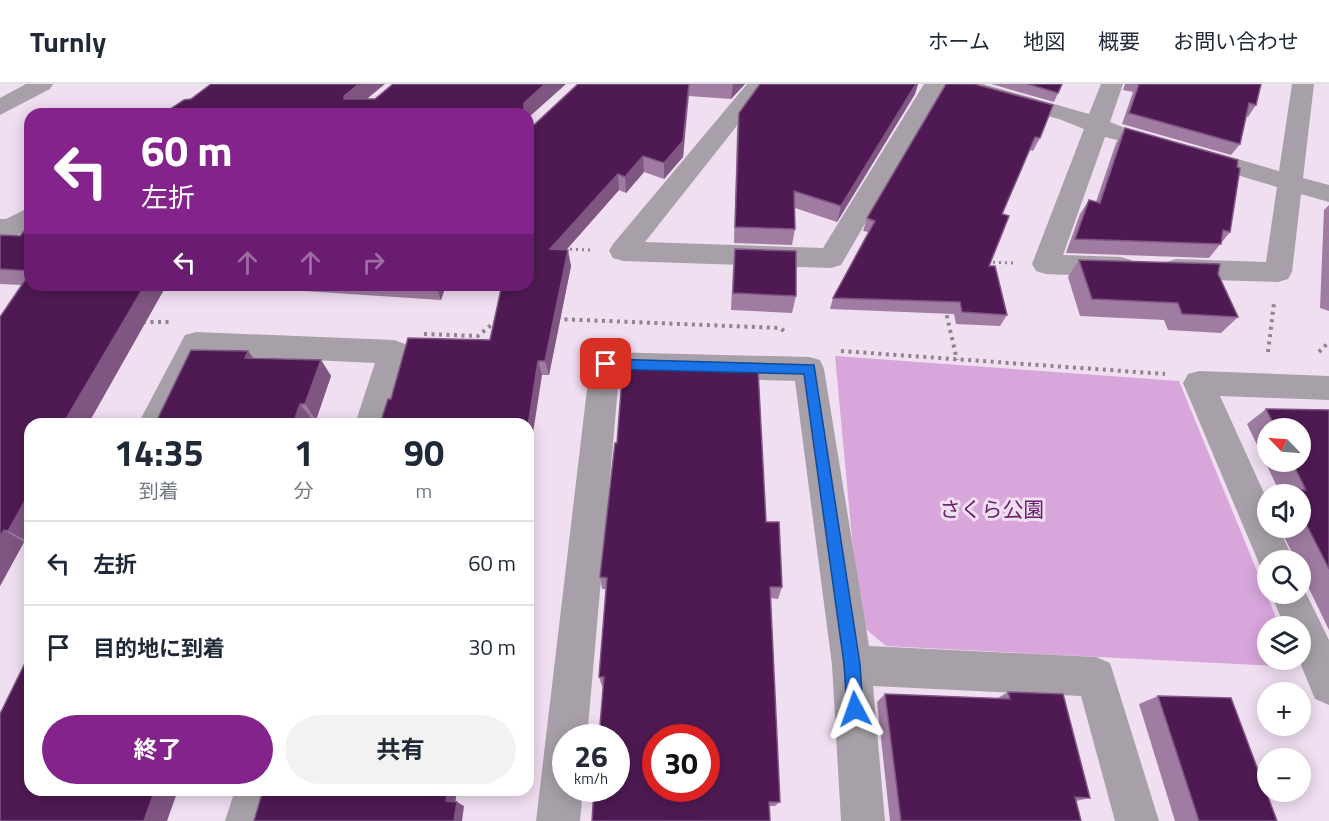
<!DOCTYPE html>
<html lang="ja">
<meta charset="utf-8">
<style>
body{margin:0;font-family:"Titillium Web","Noto Sans JP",sans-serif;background:#f2f2f3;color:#1f2937;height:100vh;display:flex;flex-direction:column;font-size:22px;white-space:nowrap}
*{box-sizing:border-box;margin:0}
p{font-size:20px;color:#747a83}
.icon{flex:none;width:33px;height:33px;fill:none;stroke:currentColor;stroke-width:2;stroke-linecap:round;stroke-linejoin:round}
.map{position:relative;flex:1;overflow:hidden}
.drawer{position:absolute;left:24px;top:334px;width:510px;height:378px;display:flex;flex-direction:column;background:#fff;border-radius:18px;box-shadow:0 3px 15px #0003}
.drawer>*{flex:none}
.top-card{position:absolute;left:24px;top:24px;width:510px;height:183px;border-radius:18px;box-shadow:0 3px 15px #0003;background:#85238c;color:#fff;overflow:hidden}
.needle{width:39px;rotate:295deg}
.fabs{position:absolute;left:1257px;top:334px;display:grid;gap:12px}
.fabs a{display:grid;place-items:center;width:54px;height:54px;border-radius:50%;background:#fff;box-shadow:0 3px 15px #0003;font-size:30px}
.speed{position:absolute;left:552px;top:640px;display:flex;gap:12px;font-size:30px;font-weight:700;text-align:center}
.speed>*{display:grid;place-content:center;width:78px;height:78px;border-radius:50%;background:#fff;box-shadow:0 3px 15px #0003;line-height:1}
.speed small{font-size:15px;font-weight:400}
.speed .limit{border:9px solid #d22;background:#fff;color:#111}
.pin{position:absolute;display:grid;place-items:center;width:51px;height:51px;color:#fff;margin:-26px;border-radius:12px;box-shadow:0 3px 9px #0006}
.me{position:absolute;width:66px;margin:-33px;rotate:356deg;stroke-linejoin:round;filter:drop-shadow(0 0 4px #0008)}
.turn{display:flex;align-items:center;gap:21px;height:126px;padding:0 18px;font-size:27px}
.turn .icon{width:78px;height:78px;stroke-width:2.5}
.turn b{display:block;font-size:42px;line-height:51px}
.lanes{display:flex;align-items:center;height:57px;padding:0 18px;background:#0003;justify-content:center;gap:30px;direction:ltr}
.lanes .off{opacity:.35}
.eta{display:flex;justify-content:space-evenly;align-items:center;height:102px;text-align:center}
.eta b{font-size:36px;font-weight:700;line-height:42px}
.primary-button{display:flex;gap:12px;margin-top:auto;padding:12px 18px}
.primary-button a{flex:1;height:69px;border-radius:36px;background:#85238c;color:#fff;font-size:24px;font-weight:700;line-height:69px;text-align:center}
.primary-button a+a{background:#f2f2f3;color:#1f2937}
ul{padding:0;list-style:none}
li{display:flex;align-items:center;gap:18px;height:84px;padding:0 18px;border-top:2px solid #e0e1e3}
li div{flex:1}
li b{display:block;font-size:22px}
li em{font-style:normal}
header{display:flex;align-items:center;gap:36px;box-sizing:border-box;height:84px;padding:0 30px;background:#fff;border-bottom:2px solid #e0e1e3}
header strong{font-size:28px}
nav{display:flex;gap:33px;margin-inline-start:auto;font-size:21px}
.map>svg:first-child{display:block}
.green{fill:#d8a6db}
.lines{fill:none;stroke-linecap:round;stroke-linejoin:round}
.path-far1{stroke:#8f8390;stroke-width:3;stroke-dasharray:2 4;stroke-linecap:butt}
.path{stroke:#8f8390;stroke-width:4;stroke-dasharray:3 4.5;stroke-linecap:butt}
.minor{fill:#a7a0a8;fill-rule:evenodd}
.wall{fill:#a07ca2;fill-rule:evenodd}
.shaded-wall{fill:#7f5582}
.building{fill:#4f1a53;stroke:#7f5582;stroke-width:1.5;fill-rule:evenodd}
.route{fill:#1a73e8;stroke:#114b97;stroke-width:1.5}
.labels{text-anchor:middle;stroke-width:6;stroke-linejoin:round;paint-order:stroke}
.park-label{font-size:21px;fill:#6a226f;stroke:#f0def1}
</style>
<header>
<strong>Turnly</strong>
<nav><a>ホーム</a><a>地図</a><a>概要</a><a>お問い合わせ</a></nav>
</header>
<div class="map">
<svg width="1329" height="737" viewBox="0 0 1329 737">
<rect width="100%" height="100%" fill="#f0def1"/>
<path class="green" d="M835 272 1179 297 1280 543H1268V576H1294L1297 583 886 562 860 540Z"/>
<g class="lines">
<path class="path-far1" d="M564 165 592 166
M987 178 1013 179"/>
<path class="path" d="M945 224 957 276
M557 235 780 244 787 249
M143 238H169
M424 250 478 252 496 237
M841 267 1165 290
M1268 268 1274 219
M1319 268 1329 258"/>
<path class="minor" d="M26 0H53L50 5 0 31V14Z
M747 0H770L645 158 823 164 924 0H946L841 181 831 184 623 177 613 174 609 167 613 160Z
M947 0H983L1089 30 1101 0H1123L1110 38 1125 44 1129 49 1125 54 1117 56 1105 53 1063 171 1121 173 1131 176 1135 183 1131 190 1121 193 1046 190 1036 187 1032 180 1084 45 1059 35 950 5Z
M1292 0H1314L1303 94 1329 101V118L1301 110 1292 188 1288 195 1278 198 1176 195 1166 192 1162 185 1166 178 1176 175 1266 178 1277 103 1184 75 1181 70 1184 65 1193 62 1279 87Z
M30 123V145L11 154 0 153V135H6Z
M196 248 394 256 405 260 409 268 387 340H355L375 279 205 271 170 340H138L185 251Z
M605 268 809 273 820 276 824 285 869 562 1096 573 1110 579 1159 737H1115L1081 612 873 602 885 737H841L832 581 795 297 619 292 587 654H566V705H583L580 737H536L590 280 594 272Z
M1199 287 1329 292V316L1220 312 1268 418V444H1279L1294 477H1268V490L1263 489 1258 477 1183 299 1188 290Z
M1300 497 1329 556V621L1315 615 1299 576 1300 543H1285L1271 510H1300Z
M235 706H277L269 737H225Z"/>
</g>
<path class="wall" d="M578 0H745L731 15 689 12 683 73 664 95 644 88 626 109 619 106 566 166 571 182 549 291H542L391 315 490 256 500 207 445 204 441 216 243 203 241 206 166 202 88 340H30V456L29 458H24L0 502 22 201 0 200V151L20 152 30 140V201H528L535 40Z
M760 0H918L915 10 837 138 795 124V145L792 161 734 159 737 45 739 29Z
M946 0 1040 54 1033 67 1030 66 1002 130 989 182 1007 231 1000 242 956 240 954 230 830 225 833 214 868 148 863 147 867 134Z
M991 0H1062L1054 18Z
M1125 0H1261L1256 21 1248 33 1246 32 1240 60 1231 71 1122 40 1133 8 1123 6Z
M1125 44 1237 83 1230 148 1209 174 1066 169 1080 130 1089 116 1096 118 1116 59Z
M1329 121V227L1320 224 1324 126Z
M735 165 796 212 792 229 731 226 733 183Z
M1079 176 1218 190 1238 233 1221 249 1168 246 1164 236 1080 232 1068 193Z
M254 275 321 276 331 292 316 336 312 335Z
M1266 325 1329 326V546L1300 486V477H1296L1280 444H1300V411H1281L1247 340ZM1268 345H1300V378H1268Z
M766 438 782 503 778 515 770 514 780 718 775 722H769L602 602 599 593 606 505H602L600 493Z
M1008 608 1090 714 1076 717 1081 737H890L877 618 885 610 998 614Z
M1158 612 1277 737H1175L1139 620Z"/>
<path class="shaded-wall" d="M359 0H385L351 28 344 15V12Z
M545 0H566L528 34V30H524V19Z
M689 0 683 73 664 95V79Z
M733 0H745L731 15Z
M916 0H918L915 10 837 138 841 122Z
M643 72 644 88 626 109 625 93Z
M618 90 619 106 553 181 550 165Z
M568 166 571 182 549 291 545 277Z
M145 201 166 202 88 340H63Z
M436 201H444L445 204 441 216Z
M248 267 260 283 245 274Z
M321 276 331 292 316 336 305 320Z
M538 277 542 291 528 381V342Z
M300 320 312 335 310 340H293Z
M30 408V456L29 458 8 447Z
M528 426 531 436 528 463Z
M4 446 24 458 0 502V453Z
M155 706H178L167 737H144Z
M448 706H457L455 721 446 717Z
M457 718 464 722 462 737H454Z"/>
<path class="building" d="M211 0H359L344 12V15H375L393 0H545L524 19V30H163L184 16 191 15Z
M578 0H689L683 57 664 79 643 72 625 93 618 90 550 165 568 166 545 277H538L528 342V340H380L388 315H391L408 254 490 256 502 201H528V42L535 40Z
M760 0H916L841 122 794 107 795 145 735 143 739 29Z
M946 0H974L1053 21 1040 54 1035 53 1002 130 1009 132 989 182H995L1007 231 962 228 960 218 833 214 875 137 867 134Z
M1028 0H1062L1058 9Z
M1139 0H1261L1256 21 1249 19 1240 60 1129 29Z
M1125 44 1238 76 1237 83 1240 84 1230 148 1223 146 1221 160 1075 155 1089 116 1100 119Z
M30 140V187L0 185V151L20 152Z
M735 165 796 167V212L733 209Z
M1079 176 1220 180 1218 190 1238 233 1182 230 1178 219 1092 215Z
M30 189V201H145L63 340H30V408L8 447 4 446 0 453V233Z
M191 266 248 267 245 274 321 276 305 320H300L293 340H155Z
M623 281 758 286 766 438H779L782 503H770L780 718H769L770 737H592L594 705H616V654H599L604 593H599L607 494 600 493 615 359H617ZM656 654H706V705H656Z
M1266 325 1329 326V485L1300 428V411H1292L1291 409V405L1306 406 1292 378H1300V345H1276Z
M30 569V706H155L144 737H0V630Z
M1008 608 1063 610 1090 714 1075 713 1081 737H901L885 610 1010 615Z
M1158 612 1231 614 1277 737H1199Z
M263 706H448L446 717 457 718 454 737H254Z"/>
<path class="route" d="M606 275 814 281 860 580 863 625 861 631 855 634 849 631 847 625 844 580 804 290 606 285 599 280Z"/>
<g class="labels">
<g class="park-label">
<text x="992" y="433">さくら公園</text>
</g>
</g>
</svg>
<div class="fabs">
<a><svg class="needle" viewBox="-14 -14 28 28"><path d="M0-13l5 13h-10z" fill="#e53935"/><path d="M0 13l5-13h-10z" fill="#747a83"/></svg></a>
<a><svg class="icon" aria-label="sound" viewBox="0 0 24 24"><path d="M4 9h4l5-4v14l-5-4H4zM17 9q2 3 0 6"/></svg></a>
<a><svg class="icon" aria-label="search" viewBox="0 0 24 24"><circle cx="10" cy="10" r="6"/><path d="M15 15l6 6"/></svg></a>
<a><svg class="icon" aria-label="layers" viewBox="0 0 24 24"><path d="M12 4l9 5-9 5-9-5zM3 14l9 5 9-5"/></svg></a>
<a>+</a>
<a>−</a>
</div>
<div class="speed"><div>26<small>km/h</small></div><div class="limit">30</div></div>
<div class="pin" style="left:606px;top:280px;background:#d93025"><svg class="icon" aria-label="arrive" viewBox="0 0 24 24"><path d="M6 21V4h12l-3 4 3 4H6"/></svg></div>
<svg class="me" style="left:855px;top:625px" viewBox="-20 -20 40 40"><path d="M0-17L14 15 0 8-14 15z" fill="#1a73e8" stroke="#fff" stroke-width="4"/></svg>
<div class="top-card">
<div class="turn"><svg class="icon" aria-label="left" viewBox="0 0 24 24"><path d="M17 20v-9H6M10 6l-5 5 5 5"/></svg><div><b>60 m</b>左折</div></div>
<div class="lanes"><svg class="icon" aria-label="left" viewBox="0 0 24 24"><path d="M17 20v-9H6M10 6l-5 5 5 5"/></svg><svg class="icon off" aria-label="ahead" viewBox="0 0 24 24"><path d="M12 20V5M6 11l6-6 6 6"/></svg><svg class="icon off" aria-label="ahead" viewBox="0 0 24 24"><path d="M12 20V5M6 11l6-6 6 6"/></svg><svg class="icon off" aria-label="right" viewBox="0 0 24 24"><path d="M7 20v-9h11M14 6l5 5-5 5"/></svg></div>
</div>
<section class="drawer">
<div class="eta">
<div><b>14:35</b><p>到着</p></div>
<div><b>1</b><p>分</p></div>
<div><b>90</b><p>m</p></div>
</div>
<ul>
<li><svg class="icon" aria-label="left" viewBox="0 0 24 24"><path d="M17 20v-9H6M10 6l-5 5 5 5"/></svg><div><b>左折</b></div><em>60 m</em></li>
<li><svg class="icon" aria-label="arrive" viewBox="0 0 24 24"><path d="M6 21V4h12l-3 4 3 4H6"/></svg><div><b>目的地に到着</b></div><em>30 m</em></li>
</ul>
<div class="primary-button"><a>終了</a><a>共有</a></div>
</section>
</div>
